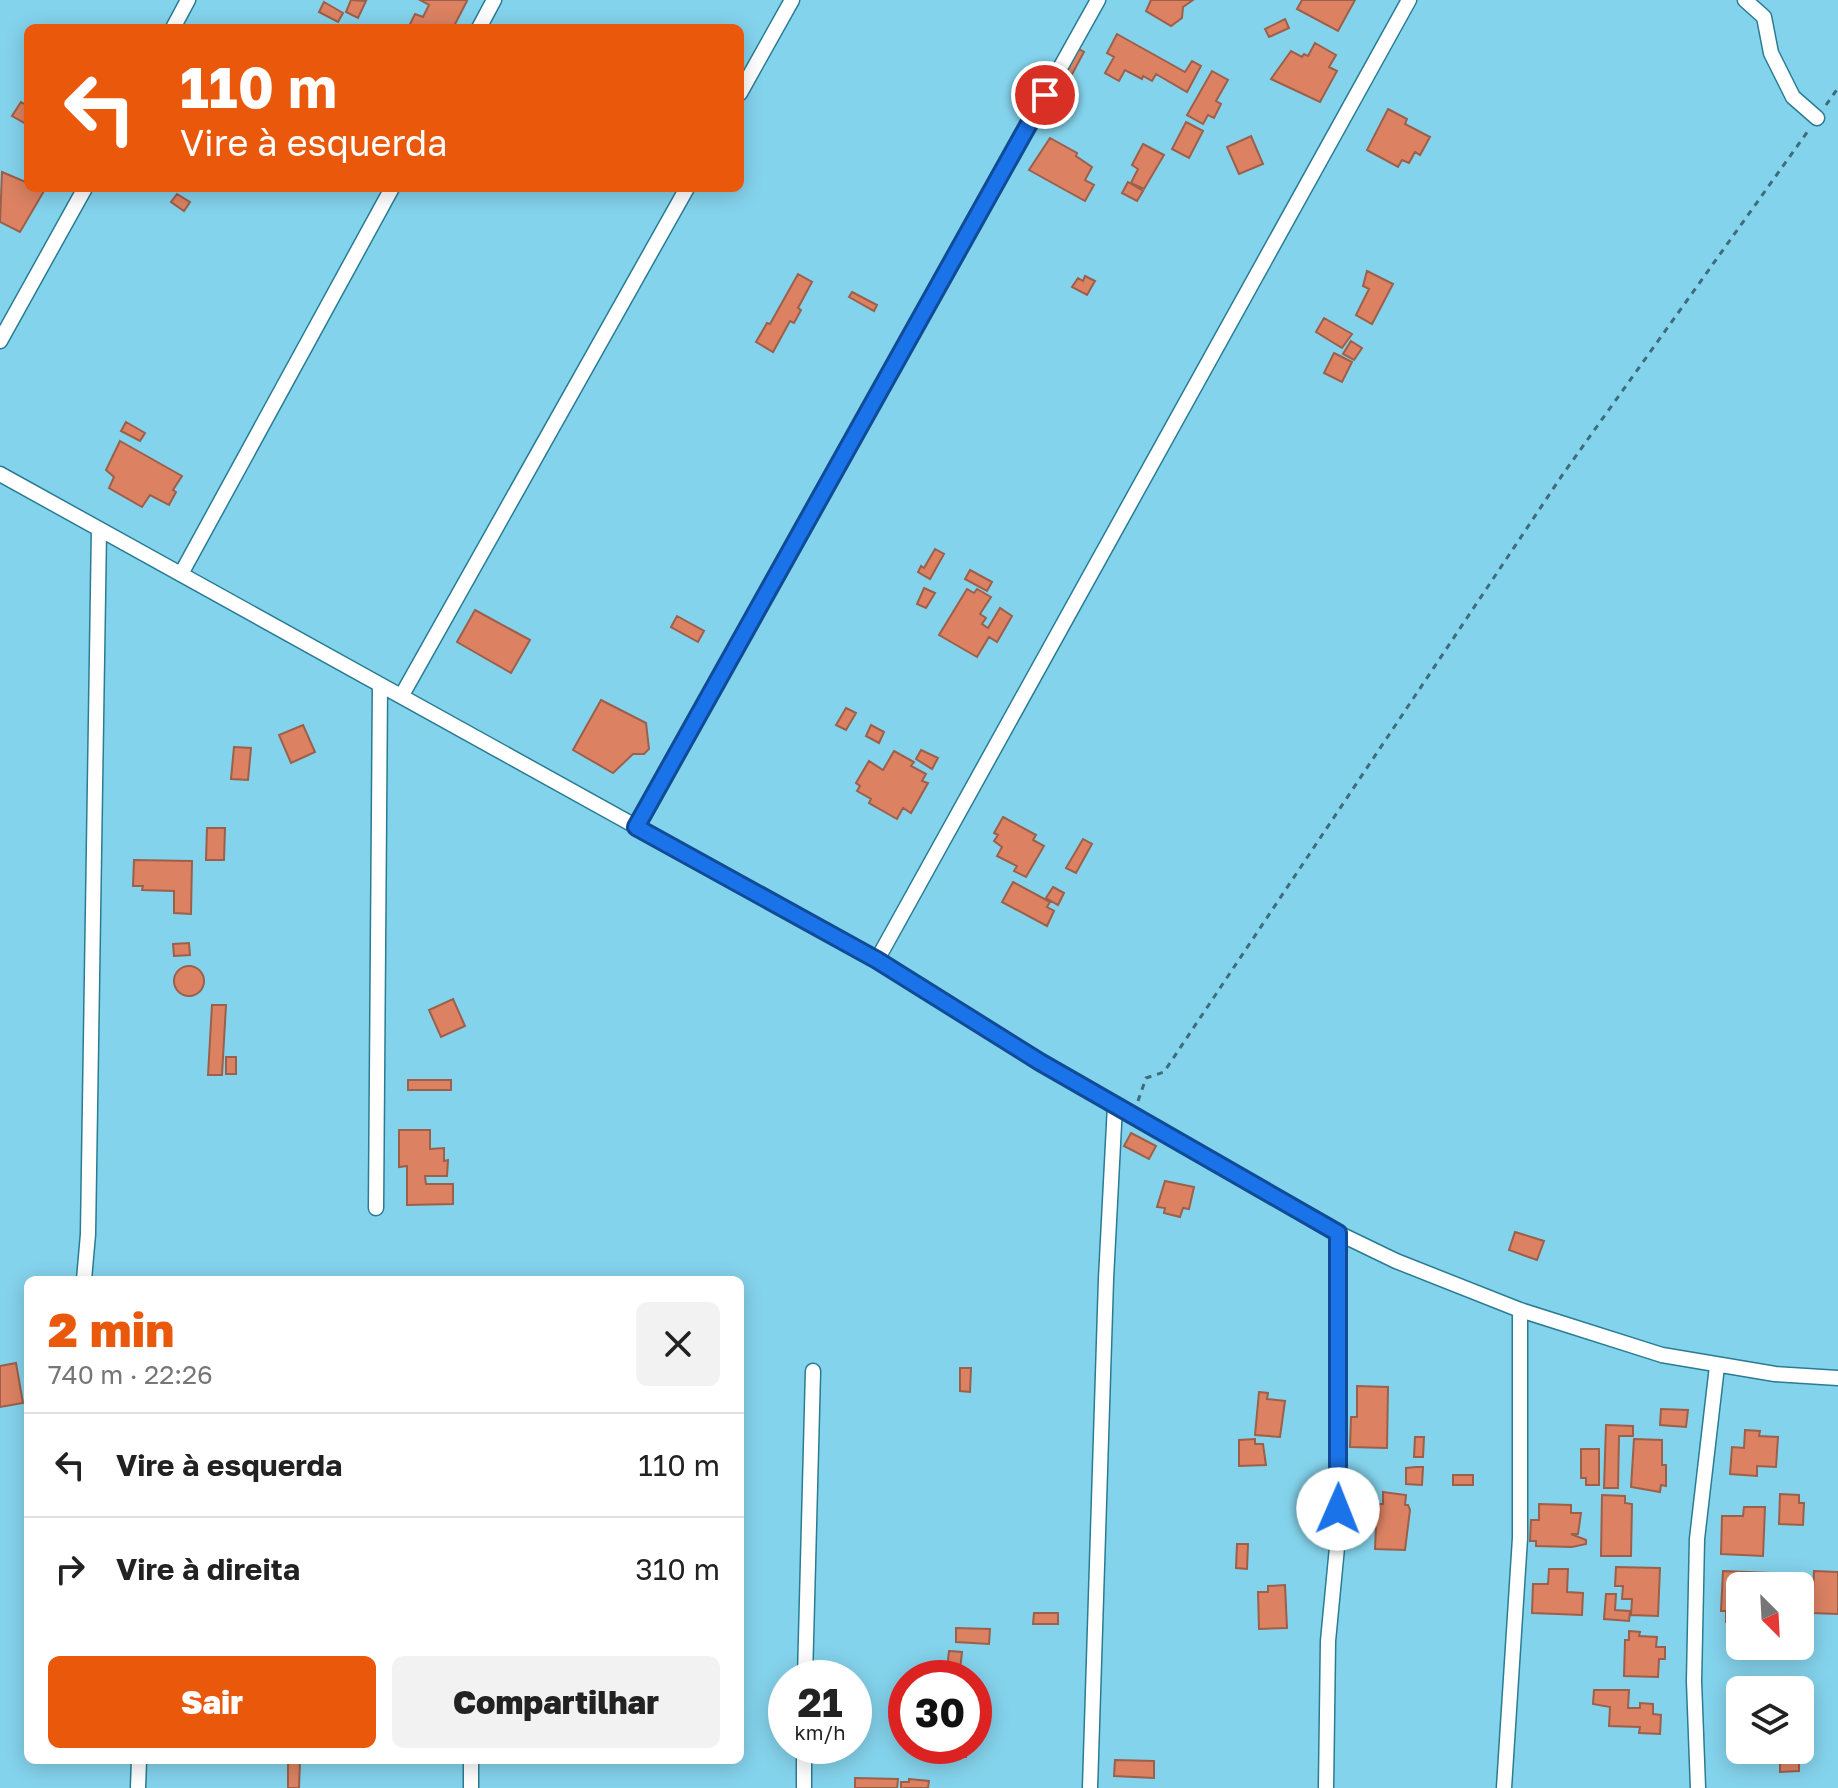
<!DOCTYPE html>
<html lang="pt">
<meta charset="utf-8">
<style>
body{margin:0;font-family:"Golos Text",sans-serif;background:#f2f2f2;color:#222;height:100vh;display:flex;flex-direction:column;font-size:30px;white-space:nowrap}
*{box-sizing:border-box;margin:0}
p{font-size:26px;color:#767676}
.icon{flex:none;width:44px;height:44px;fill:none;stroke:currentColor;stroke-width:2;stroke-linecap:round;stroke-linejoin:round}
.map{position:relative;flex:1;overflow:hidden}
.drawer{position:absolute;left:24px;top:1276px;width:720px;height:488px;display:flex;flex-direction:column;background:#fff;border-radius:12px;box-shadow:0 4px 20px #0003}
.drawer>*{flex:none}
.guide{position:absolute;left:24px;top:24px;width:720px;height:168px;border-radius:12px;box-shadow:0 4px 20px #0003;background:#ea580c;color:#fff;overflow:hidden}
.needle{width:52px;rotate:156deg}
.controls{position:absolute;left:1726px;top:1572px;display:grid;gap:16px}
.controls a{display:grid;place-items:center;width:88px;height:88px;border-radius:12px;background:#fff;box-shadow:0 4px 20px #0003;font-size:40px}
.speed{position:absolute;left:768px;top:1660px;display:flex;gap:16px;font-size:40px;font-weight:700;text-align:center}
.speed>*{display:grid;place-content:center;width:104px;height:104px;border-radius:50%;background:#fff;box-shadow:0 4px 20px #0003;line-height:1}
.speed small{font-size:20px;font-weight:400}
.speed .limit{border:12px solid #d22;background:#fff;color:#111}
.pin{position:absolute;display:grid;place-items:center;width:68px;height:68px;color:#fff;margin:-34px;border:4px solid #fff;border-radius:50%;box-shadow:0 2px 8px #0007}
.me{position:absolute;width:88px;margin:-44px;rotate:1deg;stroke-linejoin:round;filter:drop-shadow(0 0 6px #0008)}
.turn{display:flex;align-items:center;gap:28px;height:168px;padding:0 24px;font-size:36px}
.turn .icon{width:104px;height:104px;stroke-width:2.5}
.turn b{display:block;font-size:56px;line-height:68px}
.round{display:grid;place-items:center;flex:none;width:84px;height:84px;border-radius:12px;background:#f2f2f2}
.head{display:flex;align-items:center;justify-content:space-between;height:136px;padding:0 24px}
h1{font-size:48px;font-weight:800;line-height:60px;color:#ea580c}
.primary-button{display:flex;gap:16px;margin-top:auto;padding:16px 24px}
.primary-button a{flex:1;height:92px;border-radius:12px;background:#ea580c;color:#fff;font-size:32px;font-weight:800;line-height:92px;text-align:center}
.primary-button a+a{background:#f2f2f2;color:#222}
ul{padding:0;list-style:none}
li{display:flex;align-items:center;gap:24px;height:104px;padding:0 24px;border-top:2px solid #e0e0e0}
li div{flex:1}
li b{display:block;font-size:30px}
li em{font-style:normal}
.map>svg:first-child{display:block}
.building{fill:#dc8263;stroke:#9b5f4a;stroke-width:2}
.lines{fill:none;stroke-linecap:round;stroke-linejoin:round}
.minor-casing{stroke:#297c93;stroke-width:17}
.path{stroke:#3e6c7b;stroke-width:3;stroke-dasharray:6 6;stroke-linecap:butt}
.minor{stroke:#fff;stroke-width:14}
.route-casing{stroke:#114b97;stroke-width:20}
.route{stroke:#1a73e8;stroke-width:14}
</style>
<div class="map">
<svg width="1838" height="1788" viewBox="0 0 1838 1788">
<rect width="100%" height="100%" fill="#84d3ec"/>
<path class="building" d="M351 0 366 1 358 18 346 12Z
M420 0H465L467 1 453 28H408L415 14 423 17 429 5Z
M1151 0H1193L1183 7 1182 18 1171 26 1146 11Z
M1302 0H1355L1338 31 1297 9Z
M324 2 343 13 338 22 319 12Z
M1285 19 1289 28 1269 37 1265 29Z
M1117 34 1185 72 1192 61 1201 66 1187 92 1156 74 1152 81 1143 76 1142 79 1125 70 1119 81 1105 73 1114 57 1107 53Z
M1315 43 1336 55 1329 67 1337 71 1320 102 1271 79 1291 51 1302 57 1304 54 1308 56Z
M1077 48 1084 52 1069 80 1062 77Z
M1212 71 1228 80 1216 101 1221 104 1214 118 1208 115 1203 124 1187 115Z
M21 102 28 106V125L12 116Z
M1388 109 1407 119 1405 124 1430 137 1420 155 1415 152 1409 163 1402 160 1398 167 1367 150Z
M1186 122 1203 131 1189 158 1172 149Z
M1251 136 1263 164 1239 174 1227 147Z
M1050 138 1077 153 1076 156 1092 167 1085 180 1094 185 1085 201 1029 170Z
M1143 144 1164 155 1144 189 1131 183 1138 169 1132 165Z
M2 172 28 183V188L44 191 20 232 0 222Z
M1128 182 1143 191 1137 201 1122 193Z
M177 194 190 202 184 211 171 202Z
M1367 271 1393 284 1372 324 1356 315 1369 289 1363 286Z
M798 274 812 282 798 308 801 310 794 323 790 321 773 352 756 342 767 323 770 324Z
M1085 276 1095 281 1087 295 1072 287 1078 278 1083 281Z
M852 292 877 305 874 311 849 297Z
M1324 318 1352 334 1342 348 1316 332Z
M1351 341 1362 348 1354 360 1343 354Z
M1334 353 1352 362 1342 382 1324 373Z
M126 422 145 433 140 441 121 431Z
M120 441 182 476 173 490 176 492 169 505 150 495 142 507 109 488 114 477 106 470Z
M935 549 944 554 930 579 918 572 921 566 924 568Z
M970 570 992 582 987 591 965 579Z
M924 588 935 593 926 608 917 604Z
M967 589 974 593 977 589 991 597 980 614 986 618 982 624 988 628 1000 608 1012 616 997 642 989 637 977 657 939 635Z
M475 610 530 640 511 673 457 642Z
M677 616 704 631 698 642 671 627Z
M601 700 646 723 649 749 644 754H633L613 773 573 750Z
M846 708 856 713 846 730 836 725Z
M303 725 315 752 291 763 279 735Z
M871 725 884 732 879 743 866 736Z
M234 747 251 748 248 780 231 779Z
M921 750 938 758 932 769 916 759Z
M894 751 914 762 911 766 926 774 922 781 928 783 911 813 903 808 897 819 869 803 871 799 857 791 860 786 856 783 869 761 883 770Z
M1003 817 1036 835 1033 840 1044 846 1026 877 1014 871 1017 866 997 856 1002 847 994 841 998 835 994 833Z
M207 828H225L224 860H206Z
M1083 839 1092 844 1076 873 1066 868Z
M134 860 192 861 191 914 174 913V891L142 890 143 886H133Z
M1013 882 1050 902 1047 907 1054 911 1047 926 1002 902Z
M1053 887 1064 893 1058 905 1046 898Z
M189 943 190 955 174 956 173 944Z
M174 981a15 15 0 1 1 30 0a15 15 0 1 1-30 0Z
M453 999 465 1026 441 1037 429 1010Z
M212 1005H226L222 1075H208Z
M226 1057H236V1074H226Z
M408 1080H451V1090H408Z
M399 1130H430V1149L444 1148V1161L448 1160 447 1176H425L426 1184H453V1204L407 1205V1166L399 1167Z
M1131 1133 1156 1146 1149 1159 1124 1146Z
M1165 1181 1194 1187 1189 1209 1183 1208 1180 1217 1164 1213 1165 1208 1157 1207Z
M1515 1232 1544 1241 1537 1260 1509 1250Z
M16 1363 23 1403 0 1407V1366Z
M960 1368H971L970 1392 960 1391Z
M1357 1386 1388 1387 1387 1448 1350 1447 1351 1417H1357Z
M1259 1392 1268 1393 1267 1399 1285 1401 1280 1437 1255 1435Z
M1661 1409 1688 1410 1686 1427 1660 1425Z
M1606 1425 1633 1426V1436H1619L1618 1488H1604Z
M1745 1430 1760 1431 1759 1436 1778 1437 1776 1467 1757 1466V1476L1730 1474 1732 1447 1744 1448Z
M1415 1437H1424L1423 1457H1414Z
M1255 1439V1444H1263L1266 1465 1239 1466V1440Z
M1634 1439 1662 1440V1465H1666V1486L1661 1485 1660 1492 1631 1487Z
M1581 1449H1599V1485H1586V1478H1581Z
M1416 1467H1423L1422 1485 1406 1484V1468Z
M1453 1475H1473V1485H1453Z
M1383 1492 1406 1495 1405 1505H1408L1410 1510 1405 1550 1375 1549 1377 1504H1383Z
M1780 1494 1799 1495V1503H1804L1803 1525 1779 1524Z
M1602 1495 1625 1496V1503L1632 1504 1631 1556H1601Z
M1539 1504 1571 1505V1513H1581L1578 1534H1571L1586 1540V1544L1572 1547 1536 1546V1541H1530L1531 1520H1539Z
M1744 1507H1765L1763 1556 1721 1554 1722 1516H1743Z
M1237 1544H1248L1247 1569 1236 1568Z
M1616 1567 1660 1568 1658 1616 1631 1615 1632 1599H1622L1623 1586H1615Z
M1549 1569H1568L1567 1592 1583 1593 1582 1615 1532 1613 1533 1584H1548Z
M1723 1571 1770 1573V1586H1740V1622H1726V1611H1721Z
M1814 1571 1838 1572V1614L1812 1613Z
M1285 1585 1287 1628 1259 1629 1258 1592H1268V1586Z
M1606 1594H1616L1615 1610 1630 1611 1629 1621 1604 1619Z
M1034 1613H1058V1624H1033Z
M956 1628 990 1629 989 1644 956 1642Z
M1629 1631 1640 1632 1639 1636 1657 1637 1656 1647H1665V1659H1659L1658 1677 1624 1676 1625 1640H1629Z
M949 1651 962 1652 960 1670 947 1669Z
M1594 1690H1629L1628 1708H1640V1703L1653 1704V1714L1661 1715 1660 1734 1639 1733 1640 1727 1609 1726 1610 1707 1593 1704Z
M941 1746H966V1757L941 1756Z
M1799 1755V1771L1780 1772V1756Z
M288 1760H300L299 1788H288Z
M1115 1760 1154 1761V1778L1114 1776Z
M855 1778 898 1779 897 1788H855Z
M909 1779 929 1781 928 1788H901V1782H909Z"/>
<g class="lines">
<g class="minor-casing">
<path id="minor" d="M1745 0 1764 17 1771 53 1793 97 1817 118
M173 28 188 0
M479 28 494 0
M740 93 792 0
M0 341 85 188
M0 474 877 960 1040 1062 1338 1233 1396 1261 1520 1310 1662 1355 1775 1374 1838 1378
M181 574 392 188
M402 695 687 188
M636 827 1098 0
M877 960 1409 0
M376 1208 380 685
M84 1280 88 1234 99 529
M805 1678 813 1371
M138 1788 139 1760
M471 1788V1760
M804 1788V1746
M1090 1788 1106 1279 1115 1105
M1326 1788 1328 1641 1338 1537V1233
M1504 1788 1520 1538V1310
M1698 1788 1694 1681 1697 1539 1717 1366"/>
</g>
<path class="path" d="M1826 105 1838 88
M1138 1101 1146 1078 1164 1072 1563 474 1808 131"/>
<use href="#minor" class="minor"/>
</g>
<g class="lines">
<g class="route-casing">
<path id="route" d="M1045 95 636 827 877 960 1040 1062 1338 1233V1509"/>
</g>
<use href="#route" class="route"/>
</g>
</svg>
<div class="controls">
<a><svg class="needle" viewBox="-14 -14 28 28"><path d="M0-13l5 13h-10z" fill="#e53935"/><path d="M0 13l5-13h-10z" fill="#767676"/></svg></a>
<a><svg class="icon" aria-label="layers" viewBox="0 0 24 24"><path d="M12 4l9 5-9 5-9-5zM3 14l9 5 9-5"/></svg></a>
</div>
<div class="speed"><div>21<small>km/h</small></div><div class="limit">30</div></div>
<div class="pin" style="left:1045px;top:95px;background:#d93025"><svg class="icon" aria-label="arrive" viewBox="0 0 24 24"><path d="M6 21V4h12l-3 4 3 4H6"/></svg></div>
<svg class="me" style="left:1338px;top:1509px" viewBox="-20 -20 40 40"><circle r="19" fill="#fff"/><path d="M0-13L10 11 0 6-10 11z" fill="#1a73e8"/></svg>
<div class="guide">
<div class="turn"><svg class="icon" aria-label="left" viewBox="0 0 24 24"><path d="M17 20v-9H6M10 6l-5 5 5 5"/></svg><div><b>110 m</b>Vire à esquerda</div></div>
</div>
<section class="drawer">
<div class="head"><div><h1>2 min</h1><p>740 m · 22:26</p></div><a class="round"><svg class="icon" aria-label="close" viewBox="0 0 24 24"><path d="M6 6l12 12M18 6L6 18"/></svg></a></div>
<ul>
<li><svg class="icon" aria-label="left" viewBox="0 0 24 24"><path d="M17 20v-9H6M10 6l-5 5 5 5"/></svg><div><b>Vire à esquerda</b></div><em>110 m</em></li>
<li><svg class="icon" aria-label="right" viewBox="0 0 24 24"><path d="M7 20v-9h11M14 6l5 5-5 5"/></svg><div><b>Vire à direita</b></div><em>310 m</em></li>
</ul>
<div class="primary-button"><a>Sair</a><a>Compartilhar</a></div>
</section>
</div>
